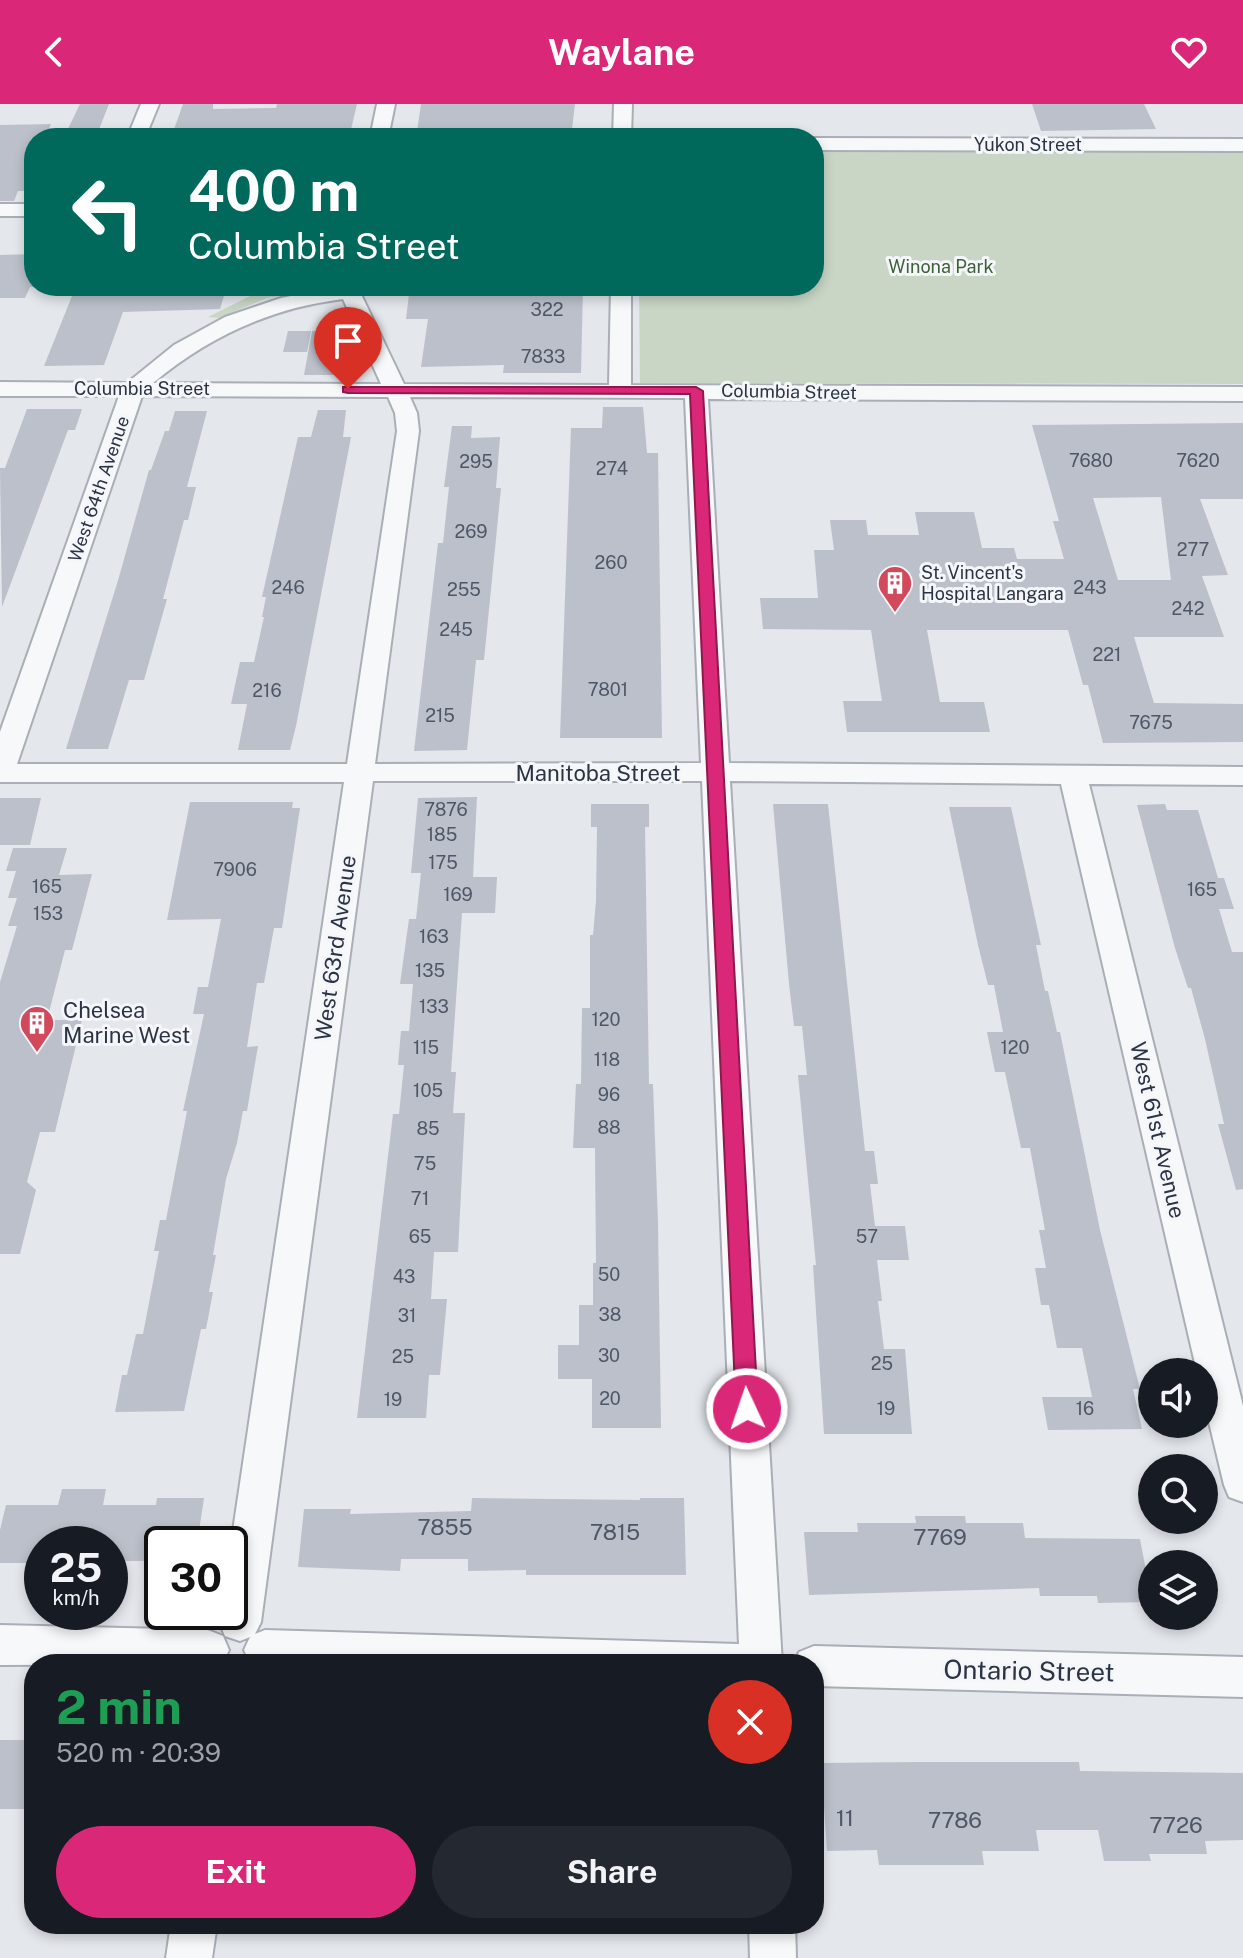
<!DOCTYPE html>
<meta charset="utf-8">
<style>
body{margin:0;font-family:"Public Sans",sans-serif;background:#242831;color:#f1f3f6;height:100vh;display:flex;flex-direction:column;font-size:30px;white-space:nowrap}
*{box-sizing:border-box;margin:0}
p{font-size:26px;color:#9ea1a6}
.icon{flex:none;width:44px;height:44px;fill:none;stroke:currentColor;stroke-width:2;stroke-linecap:round;stroke-linejoin:round}
.map{position:relative;flex:1;overflow:hidden}
.side{position:absolute;left:24px;top:1550px;width:800px;height:280px;display:flex;flex-direction:column;background:#171b24;border-radius:32px;box-shadow:0 4px 12px #0003}
.side>*{flex:none}
.hud{position:absolute;left:24px;top:24px;width:800px;height:168px;border-radius:32px;box-shadow:0 4px 12px #0003;background:#00695c;color:#fff;overflow:hidden}
.tools{position:absolute;left:1138px;top:1254px;display:grid;gap:16px}
.tools a{display:grid;place-items:center;width:80px;height:80px;border-radius:50%;background:#171b24;box-shadow:0 4px 12px #0003;font-size:40px}
.speed{position:absolute;left:24px;top:1422px;display:flex;gap:16px;font-size:40px;font-weight:700;text-align:center}
.speed>*{display:grid;place-content:center;width:104px;height:104px;border-radius:50%;background:#171b24;box-shadow:0 4px 12px #0003;line-height:1}
.speed small{font-size:20px;font-weight:400}
.speed .limit{border:4px solid #111;border-radius:12px;background:#fff;color:#111}
.pin{position:absolute;display:grid;place-items:center;width:68px;height:68px;color:#fff;margin:-82px -34px;border-radius:50% 50% 50% 0;rotate:-45deg;box-shadow:0 0 8px #0007}
.pin .icon{rotate:45deg}
.me{position:absolute;width:88px;margin:-44px;rotate:357deg;stroke-linejoin:round;filter:drop-shadow(0 0 6px #0008)}
.turn{display:flex;align-items:center;gap:28px;height:168px;padding:0 32px;font-size:36px}
.turn .icon{width:104px;height:104px;stroke-width:2.5}
.turn b{display:block;font-size:56px;line-height:68px}
.round{display:grid;place-items:center;flex:none;width:84px;height:84px;border-radius:42px;background:#242831}
.headline{display:flex;align-items:center;justify-content:space-between;height:136px;padding:0 32px}
h1{font-size:48px;font-weight:700;line-height:60px;color:#1e9e55}
.primary-button{display:flex;gap:16px;margin-top:auto;padding:16px 32px}
.primary-button a{flex:1;height:92px;border-radius:48px;background:#db2777;color:#fff;font-size:32px;font-weight:700;line-height:92px;text-align:center}
.primary-button a+a{background:#242831;color:#f1f3f6}
header{display:flex;justify-content:space-between;align-items:center;height:104px;padding:0 32px;background:#db2777;color:#fff;font-size:36px;font-weight:700}
.map>svg:first-child{display:block}
.green{fill:#c9d6c5}
.building{fill:#bbc0ca;fill-rule:evenodd}
.lines{fill:none;stroke-linecap:round;stroke-linejoin:round}
.street-casing{stroke:#a9aeb7;stroke-width:4}
.street{fill:#f7f8fa;fill-rule:evenodd}
.route{fill:#db2777;stroke:#8e194d;stroke-width:2}
.labels{text-anchor:middle;stroke-width:6;stroke-linejoin:round;paint-order:stroke}
.far-street-label{font-size:18px;fill:#2b3445;stroke:#f4f6f9}
.far-park-label{font-size:18px;fill:#3f6138;stroke:#f4f6f9}
.number-label{font-size:18px;fill:#4f5766}
.far-poi-label{font-size:18px;fill:#2b3445;stroke:#f4f6f9;text-anchor:start}
.street-label{font-size:22px;fill:#2b3445;stroke:#f4f6f9}
.poi-label{font-size:22px;fill:#2b3445;stroke:#f4f6f9;text-anchor:start}
.near-number-label{font-size:22px;fill:#4f5766}
.near-street-label{font-size:26px;fill:#2b3445;stroke:#f4f6f9}
</style>
<header><svg class="icon" aria-label="back" viewBox="0 0 24 24"><path d="M15 5l-7 7 7 7"/></svg>Waylane<svg class="icon" aria-label="heart" viewBox="0 0 24 24"><path d="M12 20l-8-8c-3-5 5-10 8-4 3-6 11-1 8 4z"/></svg></header>
<div class="map">
<svg width="1243" height="1854" viewBox="0 0 1243 1854">
<rect width="100%" height="100%" fill="#e4e7ec"/>
<path class="green" d="M814 45 1243 46V280L640 279 639 182H814Z
M263 182H334L267 194 219 214 208 213 262 186Z"/>
<path class="building" d="M80 0H109L96 33H64Z
M183 0H213V5L276 4 277 0H357L349 34H171Z
M421 0H575L571 34H545L546 27 493 28 492 34H416Z
M1032 0H1144L1156 25 1041 27Z
M51 20 45 34H34V87H18L14 97H0V21Z
M34 150V183H30L25 194H0V151Z
M76 182H227L220 205 123 208 104 261 44 262Z
M410 182H583L581 269H503L504 261 421 263 428 215H406Z
M288 227H311L307 248H283Z
M312 227H334L333 233H336L340 240 334 271H304Z
M603 303H643L647 349H658L662 634H560L571 324H602Z
M27 305H82L75 326H68L2 503 0 364H5Z
M318 306H346L343 333H351L296 622 290 646H238L247 600H231L240 558H254L264 513H262L266 493H262L298 333H311Z
M175 307H207L187 383H196L188 416H184L163 495H167L144 576H129L108 645H66L119 473 149 366H151L165 327H169Z
M1243 319V395H1200L1228 471 1202 472 1224 533H1134L1154 599 1243 600V638L1103 639 1088 581H1083L1068 526H927L940 598H984L990 628H847L843 597H882L871 526 763 525 760 494H818L814 446H834L830 416H866L868 431H919L915 408H974L982 444H1014L1017 455H1064L1053 417H1059L1032 321ZM1161 393 1171 476H1118L1093 394Z
M452 322H472L471 334 500 333 496 384H501L484 556H476L467 646 414 647 438 439H443L449 383H444Z
M477 693 473 773H497L495 809H462L451 968H456L453 1009H465L458 1148H434L431 1195H447L440 1271H429L426 1314H357L393 1010H399L404 961H398L401 927H409L413 880H400L409 815H416L421 769H411L418 694Z
M0 694H41L30 741H0Z
M190 698H293L292 704H300L282 824H274L264 879H257L247 943 258 942 247 1007H243L237 1039 226 1075 213 1151H216L209 1188H213L206 1225H201L184 1307 115 1308 122 1271H127L136 1230H143L159 1147H154L160 1116H166L187 1007H183L204 910H193L198 883H208L221 815 167 816Z
M591 700H649V723H645L649 980H653L658 1119 661 1324H592V1275H558V1241H579V1201H593V1159H596L595 1044H573L576 980H581L582 904H590V831H593L596 797 597 723H591Z
M773 700H828L865 1047H874L878 1080H870L875 1122H905L909 1156H877L882 1197H878L884 1245H905L912 1330H824L813 1161H816L798 971H807L802 922H794L789 880Z
M1165 700 1167 706H1198L1218 774H1224L1234 805H1219L1232 848H1243V1085L1236 1086 1218 1020H1224L1205 935 1191 884H1188L1175 844 1137 701Z
M949 703H1011L1041 841H1036L1045 887H1048L1057 928H1060L1100 1126 1140 1285H1133L1142 1325 1048 1326 1042 1293H1092L1082 1244H1057L1049 1201H1041L1035 1164H1046L1039 1126H1045L1030 1044H1021L1005 968H995L987 928H1003L994 881H988L978 841Z
M13 744H67L59 771 92 770 72 846H65L47 916H82L55 1028H40L27 1078 36 1086 20 1150H0V878L17 822H8L17 794H8L16 767H6Z
M62 1385H106L103 1401H156L157 1394H204L197 1440H162V1456L140 1457H110V1440H42L39 1459H0V1426L6 1401H58Z
M472 1394 640 1396V1394H684L686 1471H526V1466L468 1467V1455H401L400 1467 298 1463 304 1405H351L350 1410 471 1407Z
M915 1412H965L966 1419H1023L1025 1434 1140 1435 1152 1498 1098 1499 1097 1492H1040L1039 1484 809 1491 804 1428H858L857 1419H916Z
M0 1636H34V1705H0Z
M916 1658H1079L1080 1667 1243 1669V1736L1205 1737 1207 1750H1149L1151 1757H1104L1098 1726H1036L1039 1747H982L984 1761H879L877 1746 827 1747 821 1659Z"/>
<g class="lines">
<g class="street-casing">
<path id="street" d="M141 0H159L145 34H127Z
M377 0H395L388 34H370Z
M614 0H632L631 34H613Z
M814 34 1243 35V47L814 46Z
M0 100H34V112H0Z
M341 182H361L360 188 404 280 609 281 611 182H631V281L1243 283V297L708 295 729 659 1243 663V681L1089 680 1243 1302V1398L1229 1393 1224 1381 1204 1297V1268H1197L1061 680 730 677 782 1560H251L244 1546 250 1533 240 1537 225 1532 219 1518 221 1508H230V1447L344 678H0V628L119 292H0V278L127 279 174 241 225 213 281 194ZM343 195 381 280 153 279C209 232 271 204 343 195ZM142 292 388 293 395 309 397 327 347 660H17ZM410 293 685 294 701 659 375 660 419 327 417 309ZM373 677H702L739 1540 265 1526 255 1530 261 1518Z
M0 1521 208 1526 223 1532 229 1546 222 1560 0 1561Z
M814 1542 1243 1553V1593L814 1582V1560H794L799 1548Z
M171 1820H217L212 1854H166Z
M749 1820H795L796 1854H750Z"/>
</g>
<use href="#street" class="street"/>
</g>
<path class="route" d="M343 283H696L703 287 758 1305 755 1312 747 1314 740 1312 736 1305 690 290 348 289 343 288Z"/>
<defs>
<g id="building-pin" transform="scale(1.8)"><path d="M0 17L-7.5 6A9.5 9.5 0 1 1 7.5 6Z" fill="#d1495b" stroke="#f4f6f9"/><path d="M-4-6H4V6H1V3H-1V6H-4ZM-2.5-4.3h1.7v1.8h-1.7ZM.8-4.3h1.7v1.8H.8ZM-2.5-1h1.7V.8h-1.7ZM.8-1h1.7V.8H.8Z" fill="#fff"/></g>
</defs>
<g fill-rule="evenodd">
<use href="#building-pin" x="895" y="479"/>
<use href="#building-pin" x="37" y="919"/>
</g>
<g class="labels">
<g class="far-street-label">
<text x="1028" y="47">Yukon Street</text>
<text x="142" y="291">Columbia Street</text>
<text transform="translate(789 288) rotate(1)" y="6">Columbia Street</text>
<text transform="translate(99 385) rotate(-71)" y="6">West 64th Avenue</text>
</g>
<g class="far-park-label">
<text x="941" y="169">Winona Park</text>
</g>
<g class="number-label">
<text x="547" y="212">322</text>
<text x="543" y="259">7833</text>
<text x="1091" y="363">7680</text>
<text x="1198" y="363">7620</text>
<text x="476" y="364">295</text>
<text x="612" y="371">274</text>
<text x="471" y="434">269</text>
<text x="1193" y="452">277</text>
<text x="611" y="465">260</text>
<text x="288" y="490">246</text>
<text x="1090" y="490">243</text>
<text x="464" y="492">255</text>
<text x="1188" y="511">242</text>
<text x="456" y="532">245</text>
<text x="1107" y="557">221</text>
<text x="608" y="592">7801</text>
<text x="267" y="593">216</text>
<text x="440" y="618">215</text>
<text x="1151" y="625">7675</text>
<text x="446" y="712">7876</text>
<text x="442" y="737">185</text>
<text x="443" y="765">175</text>
<text x="235" y="772">7906</text>
<text x="47" y="789">165</text>
<text x="1202" y="792">165</text>
<text x="458" y="797">169</text>
<text x="48" y="816">153</text>
<text x="434" y="839">163</text>
<text x="430" y="873">135</text>
<text x="434" y="909">133</text>
<text x="606" y="922">120</text>
<text x="426" y="950">115</text>
<text x="1015" y="950">120</text>
<text x="607" y="962">118</text>
<text x="428" y="993">105</text>
<text x="609" y="997">96</text>
<text x="609" y="1030">88</text>
<text x="428" y="1031">85</text>
<text x="425" y="1066">75</text>
<text x="420" y="1101">71</text>
<text x="420" y="1139">65</text>
<text x="867" y="1139">57</text>
<text x="609" y="1177">50</text>
<text x="404" y="1179">43</text>
<text x="610" y="1217">38</text>
<text x="407" y="1218">31</text>
<text x="609" y="1258">30</text>
<text x="403" y="1259">25</text>
<text x="882" y="1266">25</text>
<text x="610" y="1301">20</text>
<text x="393" y="1302">19</text>
<text x="886" y="1311">19</text>
<text x="1085" y="1311">16</text>
</g>
<g class="far-poi-label">
<text x="921" y="475">St. Vincent's<tspan x="921" dy="21">Hospital Langara</tspan></text>
</g>
<g class="street-label">
<text x="598" y="677">Manitoba Street</text>
<text transform="translate(335 844) rotate(-82)" y="8">West 63rd Avenue</text>
<text transform="translate(1158 1026) rotate(77)" y="8">West 61st Avenue</text>
</g>
<g class="poi-label">
<text x="63" y="914">Chelsea<tspan x="63" dy="25">Marine West</tspan></text>
</g>
<g class="near-number-label">
<text x="445" y="1431">7855</text>
<text x="615" y="1436">7815</text>
<text x="940" y="1441">7769</text>
<text x="845" y="1722">11</text>
<text x="955" y="1724">7786</text>
<text x="1176" y="1729">7726</text>
</g>
<g class="near-street-label">
<text transform="translate(1029 1567) rotate(1)" y="9">Ontario Street</text>
</g>
</g>
</svg>
<div class="tools">
<a><svg class="icon" aria-label="sound" viewBox="0 0 24 24"><path d="M4 9h4l5-4v14l-5-4H4zM17 9q2 3 0 6"/></svg></a>
<a><svg class="icon" aria-label="search" viewBox="0 0 24 24"><circle cx="10" cy="10" r="6"/><path d="M15 15l6 6"/></svg></a>
<a><svg class="icon" aria-label="layers" viewBox="0 0 24 24"><path d="M12 4l9 5-9 5-9-5zM3 14l9 5 9-5"/></svg></a>
</div>
<div class="speed"><div>25<small>km/h</small></div><div class="limit">30</div></div>
<div class="pin" style="left:348px;top:285px;background:#d93025"><svg class="icon" aria-label="arrive" viewBox="0 0 24 24"><path d="M6 21V4h12l-3 4 3 4H6"/></svg></div>
<svg class="me" style="left:747px;top:1305px" viewBox="-20 -20 40 40"><circle r="17" fill="#db2777" stroke="#fff" stroke-width="3"/><path d="M0-11L8 9 0 5-8 9z" fill="#fff"/></svg>
<div class="hud">
<div class="turn"><svg class="icon" aria-label="left" viewBox="0 0 24 24"><path d="M17 20v-9H6M10 6l-5 5 5 5"/></svg><div><b>400 m</b>Columbia Street</div></div>
</div>
<section class="side">
<div class="headline"><div><h1>2 min</h1><p>520 m · 20:39</p></div><a class="round" style="background:#d93025;color:#fff"><svg class="icon" aria-label="close" viewBox="0 0 24 24"><path d="M6 6l12 12M18 6L6 18"/></svg></a></div>
<div class="primary-button"><a>Exit</a><a>Share</a></div>
</section>
</div>
